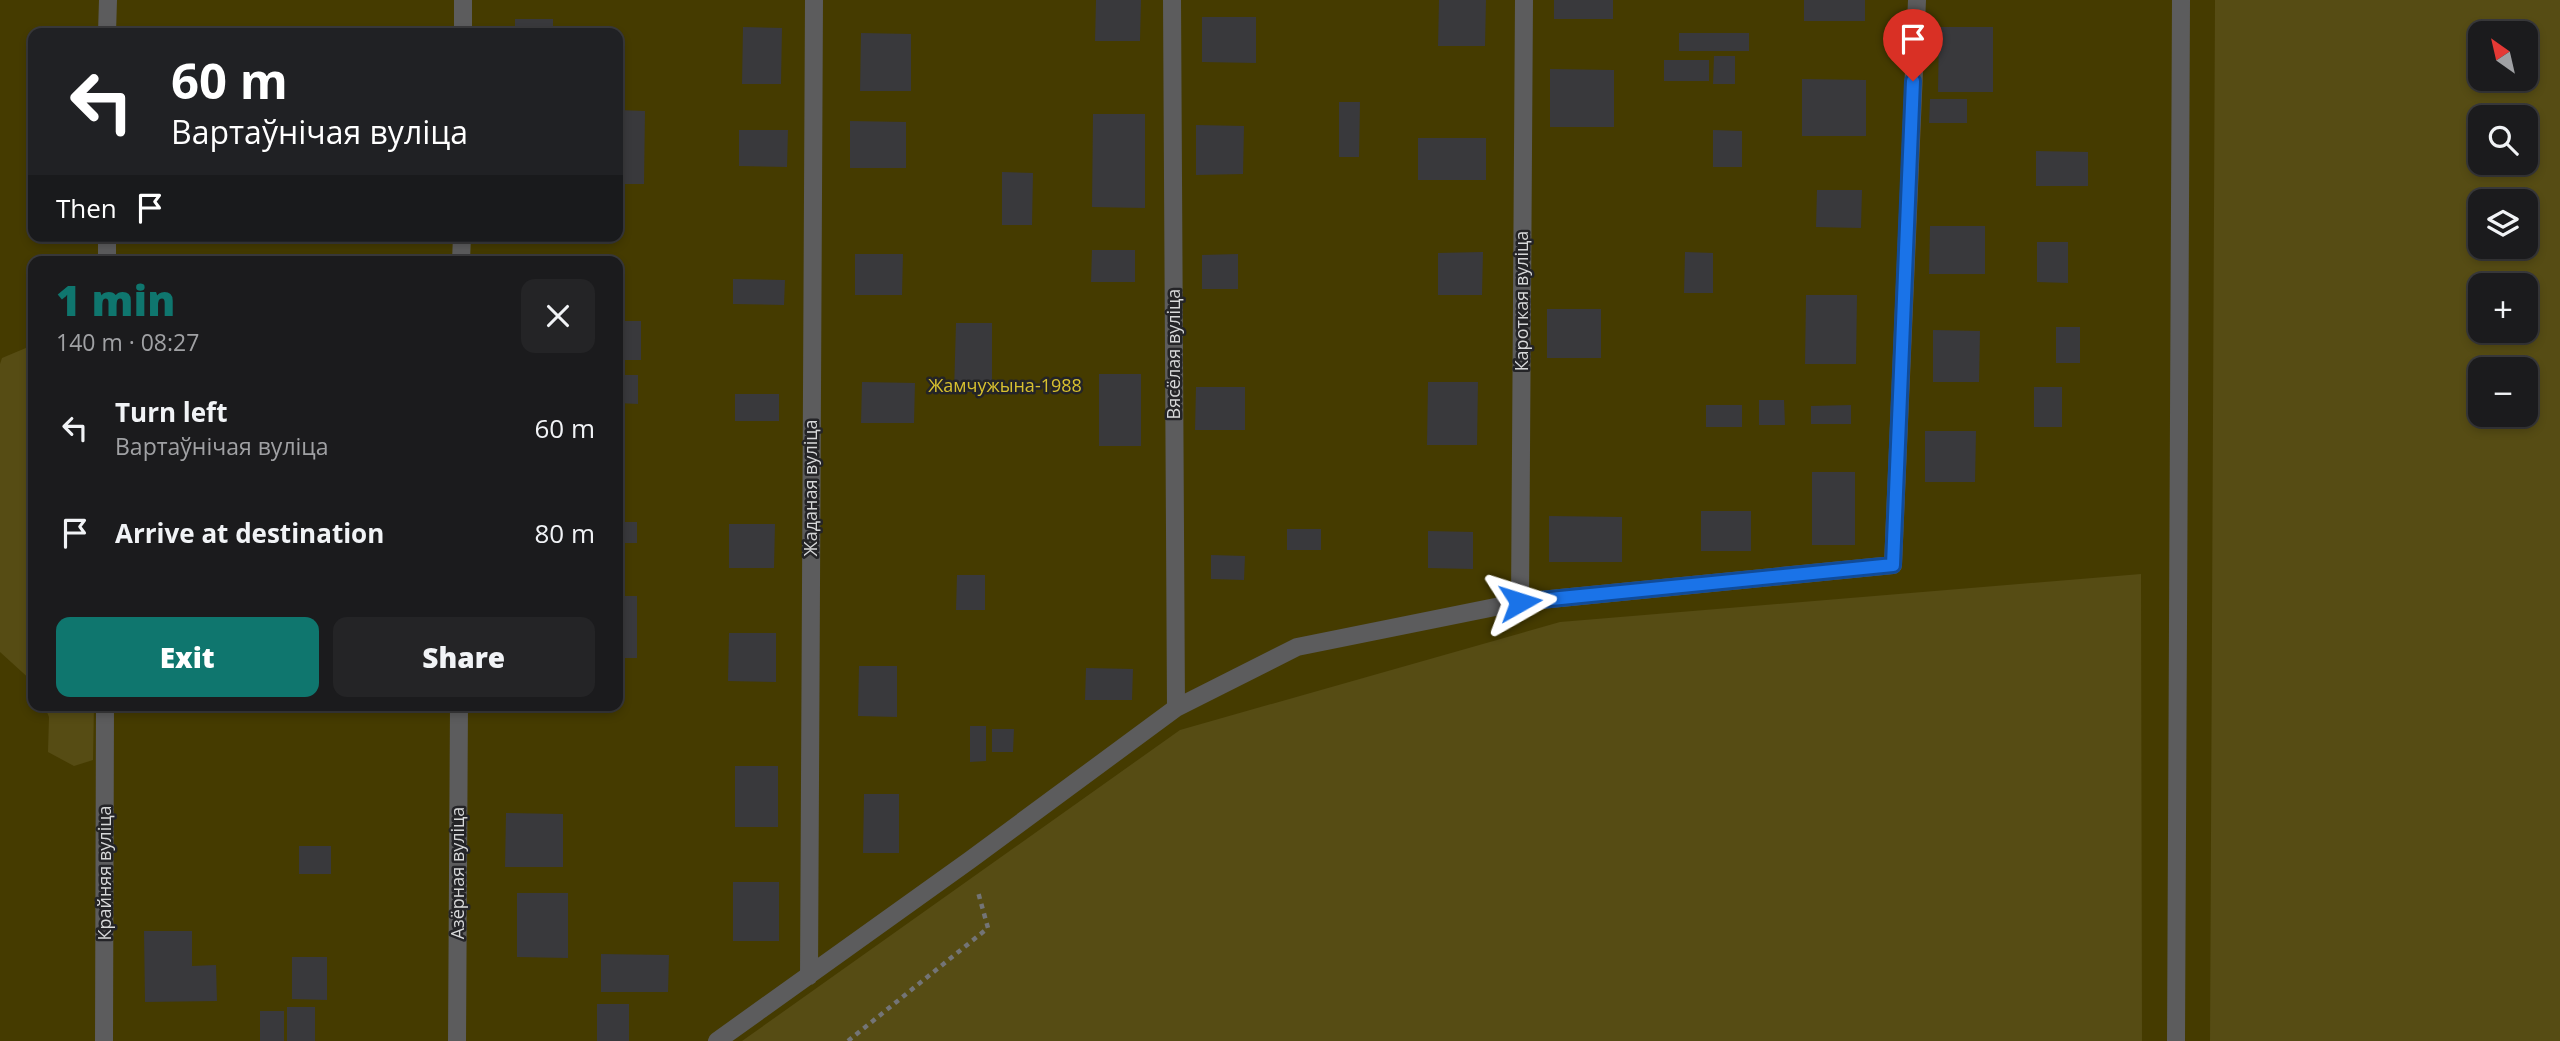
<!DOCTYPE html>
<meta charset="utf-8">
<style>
body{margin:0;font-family:"Open Sans",sans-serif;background:#242426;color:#f1f3f6;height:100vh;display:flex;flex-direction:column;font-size:26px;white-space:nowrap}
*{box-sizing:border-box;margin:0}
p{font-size:23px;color:#a0a1a4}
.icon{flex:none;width:38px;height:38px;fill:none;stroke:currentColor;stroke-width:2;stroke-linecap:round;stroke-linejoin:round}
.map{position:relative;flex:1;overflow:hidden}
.details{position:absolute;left:28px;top:256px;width:595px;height:455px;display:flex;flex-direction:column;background:#1b1b1d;border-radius:14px;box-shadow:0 4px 10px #0003,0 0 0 2px #39393b}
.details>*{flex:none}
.guide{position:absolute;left:28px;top:28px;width:595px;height:214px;border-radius:14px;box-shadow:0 4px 10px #0003,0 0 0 2px #39393b;background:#202124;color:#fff;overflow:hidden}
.needle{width:46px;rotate:326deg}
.tools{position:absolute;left:2468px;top:21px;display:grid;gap:14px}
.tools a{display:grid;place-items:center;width:70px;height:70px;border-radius:14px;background:#1b1b1d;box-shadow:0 4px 10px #0003,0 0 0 2px #39393b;font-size:35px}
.pin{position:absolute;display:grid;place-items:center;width:60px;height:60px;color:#fff;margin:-72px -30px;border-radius:50% 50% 50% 0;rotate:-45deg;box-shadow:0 0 7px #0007}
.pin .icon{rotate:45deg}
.me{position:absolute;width:77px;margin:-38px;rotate:84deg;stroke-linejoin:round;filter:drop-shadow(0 0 5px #0008)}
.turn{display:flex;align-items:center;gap:24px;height:147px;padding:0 28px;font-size:32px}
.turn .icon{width:91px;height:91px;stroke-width:2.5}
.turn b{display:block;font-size:49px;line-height:60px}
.then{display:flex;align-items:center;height:66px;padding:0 28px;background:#0003;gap:14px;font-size:26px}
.round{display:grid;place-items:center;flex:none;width:74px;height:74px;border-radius:14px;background:#242426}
.summary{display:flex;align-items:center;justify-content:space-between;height:119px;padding:0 28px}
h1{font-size:42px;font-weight:800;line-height:52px;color:#0f766e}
.action{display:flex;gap:14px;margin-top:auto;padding:14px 28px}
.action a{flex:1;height:80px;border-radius:14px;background:#0f766e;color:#fff;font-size:28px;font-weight:800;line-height:80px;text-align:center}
.action a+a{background:#242426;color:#f1f3f6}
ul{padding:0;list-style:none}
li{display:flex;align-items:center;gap:21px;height:105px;padding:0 28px}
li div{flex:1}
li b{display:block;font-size:26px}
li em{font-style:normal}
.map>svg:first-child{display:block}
.green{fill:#453b00;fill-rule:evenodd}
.forest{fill:#564c14;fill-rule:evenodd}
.building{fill:#39393c}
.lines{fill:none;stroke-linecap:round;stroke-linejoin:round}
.path{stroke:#737476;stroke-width:4.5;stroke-dasharray:5 5;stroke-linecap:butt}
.lane{stroke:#5c5c5d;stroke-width:18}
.street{stroke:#5c5c5d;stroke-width:18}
.route-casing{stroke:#114b97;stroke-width:18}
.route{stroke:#1a73e8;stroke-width:12}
.labels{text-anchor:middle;stroke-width:5;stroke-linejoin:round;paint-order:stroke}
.street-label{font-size:18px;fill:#d7d8d9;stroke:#242427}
.park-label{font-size:18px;fill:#d8c12f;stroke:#242427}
</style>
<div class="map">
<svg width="2560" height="1041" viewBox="0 0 2560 1041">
<rect width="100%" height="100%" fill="#242427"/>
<path class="green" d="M0 0H2560V1041H0ZM33 33H618V236H33ZM2480 33H2525V79H2480ZM2480 117H2525V163H2480ZM2480 201H2525V247H2480ZM33 261H618V705H33ZM2480 285H2525V331H2480ZM2480 369H2525V415H2480Z"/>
<path class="forest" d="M2215 0H2560V1041H2210ZM2480 33H2525V79H2480ZM2480 117H2525V163H2480ZM2480 201H2525V247H2480ZM2480 285H2525V331H2480ZM2480 369H2525V415H2480Z
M33 345V682L0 652V364L2 358Z
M2141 574 2142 1041H742L1180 730 1560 622Z
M44 705H94L93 760 74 766 48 752 49 717Z"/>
<path class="building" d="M1096 0H1141L1140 41H1095Z
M1439 0H1486L1485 46H1438Z
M1554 0H1613V19H1554Z
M1804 0H1865V21H1804Z
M1202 17H1256V63L1202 62Z
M515 19H553V33H515Z
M743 27 782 28 781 84H742Z
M1939 27H1993V92H1938Z
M861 33 911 34V91H860Z
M1679 33H1749V51H1679Z
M1714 56H1735V84H1713Z
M1664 60H1709V81H1664Z
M1550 69 1614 70V127H1550Z
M1802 79 1866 80V136H1802Z
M1930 99H1967V123H1929Z
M1339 102H1360L1359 157H1339Z
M618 110 645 111 644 184H618Z
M1093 114H1145V208L1092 207Z
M850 121 906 122V168H850Z
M1196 125 1244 126 1243 174 1196 175Z
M739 130H788L787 167 739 166Z
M1713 130 1742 131V167H1713Z
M1418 138H1486V180H1418Z
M2036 151 2088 152V186H2036Z
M1002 172 1033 173 1032 225H1002Z
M1817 190H1862L1861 228 1816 227Z
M1930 226H1985V274H1929Z
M258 236H293V240H258Z
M2037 242H2068V283L2037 282Z
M1092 250H1135V282H1091Z
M1483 252 1482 295H1438V253Z
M1685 252 1713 253V293H1684Z
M855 254H903L902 295H855Z
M1238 254V289H1202V255Z
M733 279 785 280 784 305 733 304Z
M1806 295H1857L1856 364H1805Z
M1547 309H1601V358H1547Z
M618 321H641V360H618Z
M956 323H992V392H954Z
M2056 327H2080V363H2056Z
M1933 330 1980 331 1979 382H1933Z
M1099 374H1141V446H1099Z
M618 375H638V404L618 403Z
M862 382 915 383 914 423H861Z
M1428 382H1478L1477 445H1427Z
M1196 387H1245V430H1195Z
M2034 387H2062V427H2034Z
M735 394H779V421H735Z
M1759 400H1784L1785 425H1759Z
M1706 405H1742V427H1706Z
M1851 405V424H1811V406Z
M1925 431H1976L1975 482H1925Z
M1812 472H1855V545H1812Z
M1701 511H1751V551H1701Z
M1549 516 1622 517V562H1549Z
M618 522H637V543H618Z
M729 524H775L774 568H729Z
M1287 529H1321V550H1287Z
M1428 531 1473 532V569L1428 568Z
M1211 555 1245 556 1244 580 1211 579Z
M957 575H985V610H956Z
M618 596H637V658H618Z
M729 633H776V682L728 681Z
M859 666H897V717L858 716Z
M1086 668 1133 669 1132 700H1085Z
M970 726H986V761L970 762Z
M992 729H1014L1013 752H992Z
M735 766H778V827H735Z
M864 794H899V853H863Z
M506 813 563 814V867H505Z
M299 846H331V874H299Z
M733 882H779V941H733Z
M517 893H568V958L517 957Z
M144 931H192V966L216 965 217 1001 145 1002Z
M601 954 669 955 668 992H601Z
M292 957H327V1000L292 999Z
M597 1004H629V1041H597Z
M287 1007H315V1041H287Z
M260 1011H284V1041H260Z"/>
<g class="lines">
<path class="path" d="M848 1041 988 928 978 892"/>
<path class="lane" d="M1172 0 1176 708
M107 33 108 0
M463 33V0
M107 261V236
M461 261 462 236
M1520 602 1524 0
M809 976 814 0
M104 1041 105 705
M457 1041 459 705
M717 1041 970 860 1176 708 1297 647 1520 602 1893 565 1917 0"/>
<path class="street" d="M2176 1041 2181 0"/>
</g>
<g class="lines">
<g class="route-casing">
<path id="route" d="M1520 602 1893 565 1913 81"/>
</g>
<use href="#route" class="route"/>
</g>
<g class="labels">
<g class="street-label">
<text transform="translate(1522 301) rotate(-90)" y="6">Кароткая вуліца</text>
<text transform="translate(1174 354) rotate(-90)" y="6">Вясёлая вуліца</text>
<text transform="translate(811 488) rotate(-90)" y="6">Жаданая вуліца</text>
<text transform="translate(105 873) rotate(-90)" y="6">Крайняя вуліца</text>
<text transform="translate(458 873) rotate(-90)" y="6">Азёрная вуліца</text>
</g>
<g class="park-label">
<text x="1005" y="392">Жамчужына-1988</text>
</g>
</g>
</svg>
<div class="tools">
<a><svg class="needle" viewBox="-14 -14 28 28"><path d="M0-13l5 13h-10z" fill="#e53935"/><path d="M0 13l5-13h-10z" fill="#a0a1a4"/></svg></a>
<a><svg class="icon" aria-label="search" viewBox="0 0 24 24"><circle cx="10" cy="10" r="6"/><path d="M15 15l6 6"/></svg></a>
<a><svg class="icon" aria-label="layers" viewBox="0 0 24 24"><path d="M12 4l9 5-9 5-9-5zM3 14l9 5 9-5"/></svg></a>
<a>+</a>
<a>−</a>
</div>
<div class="pin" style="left:1913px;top:81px;background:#d93025"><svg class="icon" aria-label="arrive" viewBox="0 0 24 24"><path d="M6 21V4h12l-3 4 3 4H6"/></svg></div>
<svg class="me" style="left:1520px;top:602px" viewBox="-20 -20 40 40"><path d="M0-17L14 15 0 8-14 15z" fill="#1a73e8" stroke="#fff" stroke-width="4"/></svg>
<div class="guide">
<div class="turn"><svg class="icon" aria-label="left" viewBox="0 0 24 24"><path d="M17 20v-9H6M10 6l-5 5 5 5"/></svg><div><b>60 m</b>Вартаўнічая вуліца</div></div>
<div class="then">Then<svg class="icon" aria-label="arrive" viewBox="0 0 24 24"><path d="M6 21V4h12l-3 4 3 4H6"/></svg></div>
</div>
<section class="details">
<div class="summary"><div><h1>1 min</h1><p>140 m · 08:27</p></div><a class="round"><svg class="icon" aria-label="close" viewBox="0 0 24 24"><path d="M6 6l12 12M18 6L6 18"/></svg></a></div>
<ul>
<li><svg class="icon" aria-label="left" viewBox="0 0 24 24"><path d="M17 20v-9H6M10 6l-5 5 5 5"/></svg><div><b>Turn left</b><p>Вартаўнічая вуліца</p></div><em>60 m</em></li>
<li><svg class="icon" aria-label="arrive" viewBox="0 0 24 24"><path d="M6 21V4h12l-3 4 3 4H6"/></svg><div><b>Arrive at destination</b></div><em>80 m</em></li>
</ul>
<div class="action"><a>Exit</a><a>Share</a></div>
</section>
</div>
